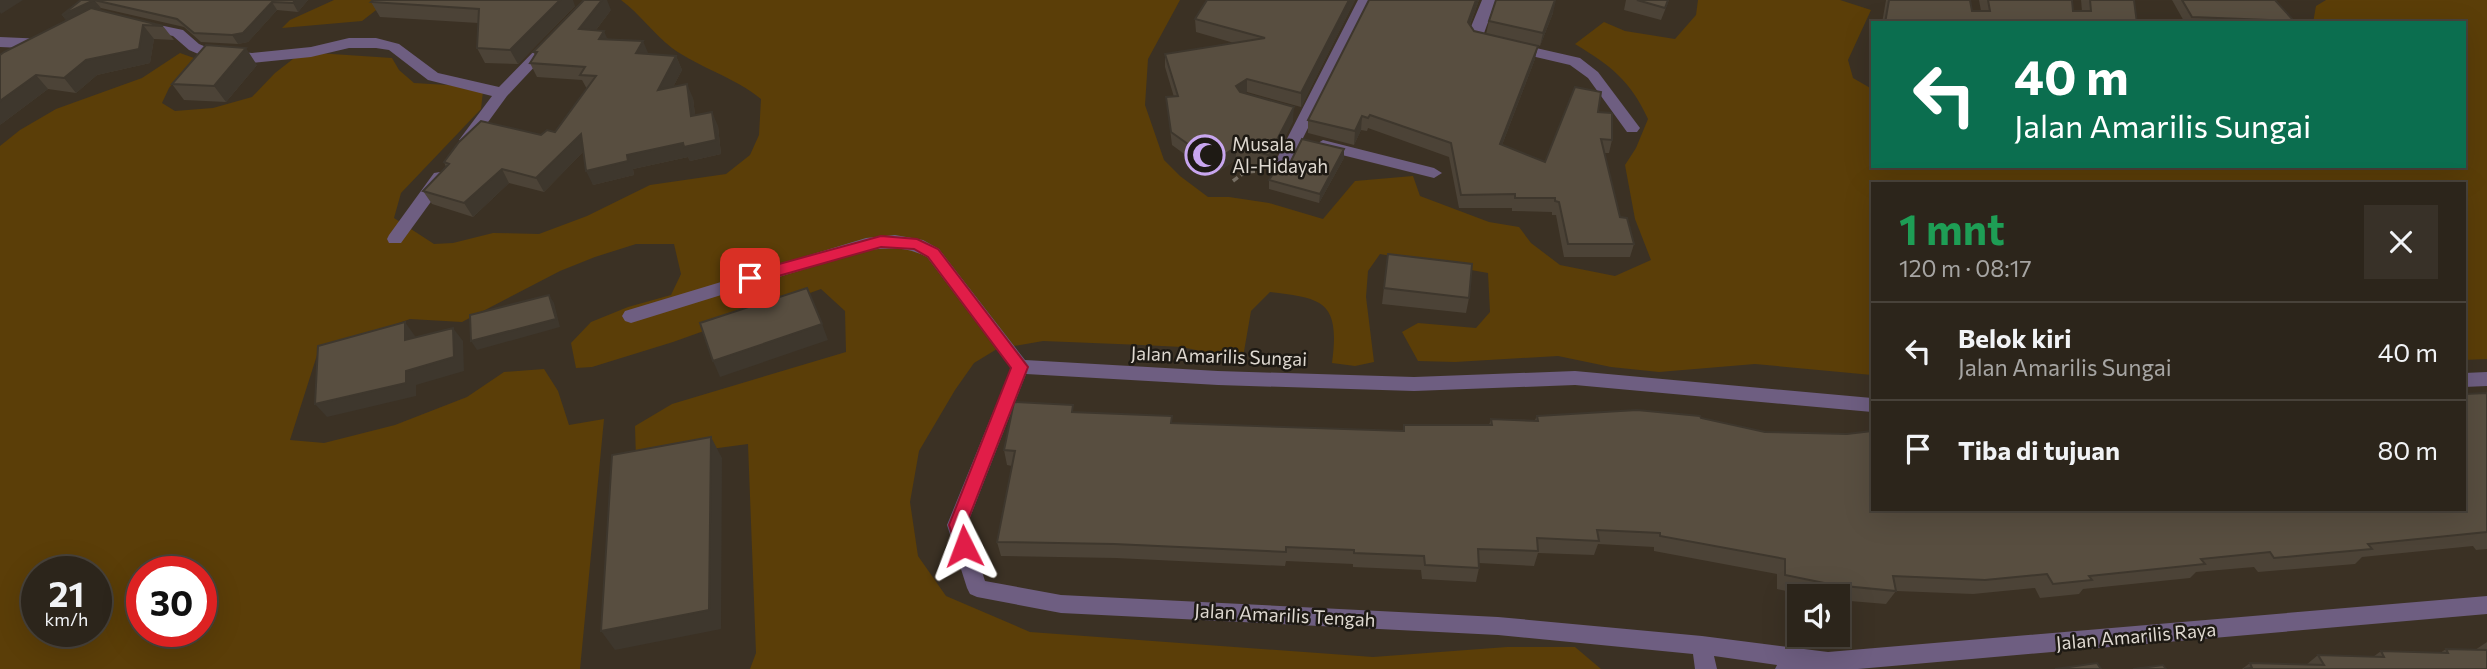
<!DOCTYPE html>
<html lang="id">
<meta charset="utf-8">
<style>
body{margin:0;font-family:Commissioner,sans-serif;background:#383128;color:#f1f3f6;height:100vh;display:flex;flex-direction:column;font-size:26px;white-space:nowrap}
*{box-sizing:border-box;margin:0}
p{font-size:23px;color:#a6a5a3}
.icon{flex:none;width:38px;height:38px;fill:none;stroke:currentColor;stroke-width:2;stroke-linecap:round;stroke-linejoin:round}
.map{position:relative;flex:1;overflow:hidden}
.panel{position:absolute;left:1871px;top:182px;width:595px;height:329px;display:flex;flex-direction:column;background:#2c251b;border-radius:0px;box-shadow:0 7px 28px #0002,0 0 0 2px #48423a}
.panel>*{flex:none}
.guide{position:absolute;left:1871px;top:21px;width:595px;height:147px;border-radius:0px;box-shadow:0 7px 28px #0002,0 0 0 2px #48423a;background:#0b6e4f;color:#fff;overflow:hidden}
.buttons{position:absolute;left:1787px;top:584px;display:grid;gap:14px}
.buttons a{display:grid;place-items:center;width:63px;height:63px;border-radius:0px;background:#2c251b;box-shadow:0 7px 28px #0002,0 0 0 2px #48423a;font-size:35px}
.speed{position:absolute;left:21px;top:556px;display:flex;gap:14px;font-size:35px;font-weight:700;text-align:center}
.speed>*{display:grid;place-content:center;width:91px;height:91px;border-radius:50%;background:#2c251b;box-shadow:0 7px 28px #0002,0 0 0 2px #48423a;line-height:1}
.speed small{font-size:18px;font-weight:400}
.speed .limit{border:10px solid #d22;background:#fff;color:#111}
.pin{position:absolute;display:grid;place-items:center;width:60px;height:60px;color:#fff;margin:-30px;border-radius:14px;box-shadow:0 4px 10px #0006}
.me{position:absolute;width:77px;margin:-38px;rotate:357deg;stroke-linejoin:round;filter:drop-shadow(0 0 5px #0008)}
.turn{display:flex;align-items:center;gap:24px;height:147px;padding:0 28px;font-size:32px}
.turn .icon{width:91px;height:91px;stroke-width:2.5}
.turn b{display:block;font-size:49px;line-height:60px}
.round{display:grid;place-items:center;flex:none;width:74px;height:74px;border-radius:0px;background:#383128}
.headline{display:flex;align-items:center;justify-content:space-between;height:119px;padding:0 28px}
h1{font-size:42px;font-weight:700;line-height:52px;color:#1e9e55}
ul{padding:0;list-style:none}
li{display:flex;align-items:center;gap:21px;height:98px;padding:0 28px;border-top:2px solid #48423a}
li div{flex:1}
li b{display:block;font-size:26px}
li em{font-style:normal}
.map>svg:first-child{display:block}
.green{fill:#5b3e08;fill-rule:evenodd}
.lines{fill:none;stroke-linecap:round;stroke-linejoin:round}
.path{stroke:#766e63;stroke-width:3.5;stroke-dasharray:6 3.5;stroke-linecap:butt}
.street{fill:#6e5e81;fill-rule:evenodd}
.wall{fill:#4c4337}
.shaded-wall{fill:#3e372d}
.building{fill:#584e40;stroke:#3e372d;stroke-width:2}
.route{fill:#e11d48;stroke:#92132f;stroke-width:2}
.labels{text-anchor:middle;stroke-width:5;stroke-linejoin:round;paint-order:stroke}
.poi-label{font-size:19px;fill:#ded8d0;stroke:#1e1a14;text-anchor:start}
.street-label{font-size:19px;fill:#ded8d0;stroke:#1e1a14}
</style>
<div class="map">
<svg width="2487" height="669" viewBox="0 0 2487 669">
<rect width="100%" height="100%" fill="#3b3124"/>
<path class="green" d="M334 0H389L362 21 282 28 290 20Z
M621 0H1180L1148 59 1145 105 1164 160 1180 176 1208 197H1229L1269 203 1323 219 1355 181 1413 176 1420 196 1489 222 1519 227 1531 243 1560 265 1615 276 1651 260 1635 219 1625 165 1636 148 1648 119C1630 80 1611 66 1575 44L1604 22 1625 31 1675 39 1696 15 1698 0H1840L1871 10 1848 60 1853 78 1872 89V166H2464V23H2313L2316 6 2326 0H2487V359L2464 360V184H1872V375L1755 364 1659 372 1611 367 1558 356 1455 362 1418 361 1402 332 1418 323 1476 328 1490 312 1488 273 1380 254 1368 271 1366 297 1374 362 1355 366 1332 363C1340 303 1325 298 1270 292L1251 311 1242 363 1219 355 1182 347 1142 345 1043 341 997 349 974 363 955 390 919 451 910 502 918 556 946 596 1030 632 1373 657 1507 647H1575L1601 669H750L756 653 748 444 636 459 635 426 672 404 846 352 845 311 821 289 673 342 592 367 576 368 571 343 591 322 628 307 671 295 681 274 674 244H636L595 257 560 271 462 322 410 319 318 352 290 440 324 443 395 425 467 397 504 372 544 369 558 391 569 425 604 419 580 669H0V146L20 130 56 109 142 78 180 53 194 58 169 88 162 103 175 111 213 108 252 97 275 73 302 52 392 58 399 70 414 83 464 86 483 91 481 109 401 193 394 218 434 244 453 243 493 233 539 234 587 216 650 185 726 174 750 155 759 135 761 99C734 77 700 68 672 48 653 33 640 14 621 0ZM37 572H96V632H37ZM142 572H201V632H142Z"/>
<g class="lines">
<path class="path" d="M1233 181 1245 172 1257 171"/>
<path class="street" d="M1358 0H1372L1285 174H1273L1271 170Z
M1482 0H1496L1483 36 1580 58 1598 72 1640 128 1637 132H1627L1588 78 1570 65 1472 42 1468 34Z
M145 22 183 30 199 44 211 49 252 53 311 47 349 38H376L399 44 438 73 499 87 541 44H551L553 47 507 96 472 144 467 145 459 140 492 96 428 80 389 50 376 48H349L311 57 252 63 203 56 189 50 173 36 140 29 138 26Z
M0 37 45 39 52 44 45 49 0 47Z
M1323 140 1434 168 1442 173 1434 178 1318 149 1315 145Z
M440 172 448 177 446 181 401 243H389L387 239 389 235 434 173Z
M895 235 923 240 939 249 1025 360 1218 371 1414 377 1575 371 1872 398V412L1575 385 1414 391 1218 385 1026 374 967 525 985 581 1061 595 1498 617 1702 636 1828 652 2487 596V614L1858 669H1775L1777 665 1714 656 1717 669H1695L1693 654 1498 635 1061 613 977 597 970 594 967 588 947 525 1011 368 927 257C906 246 889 248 866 250L631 323 625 321 622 316 625 311 866 238Z
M2487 372V386L2464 387V373Z"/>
</g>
<path class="wall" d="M81 0H308L298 12 277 10 248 42 238 44 201 42 184 27 101 8 97 10 163 26 174 40 154 39 150 63 97 75 76 93 48 89 0 125 67 21 62 15Z
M1355 0 1301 107 1247 92 1245 93 1293 121 1269 169 1236 160 1213 175 1172 145 1166 97H1174L1165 67V54L1234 43 1196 32 1195 19Z
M1479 0 1470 25 1474 31 1535 59 1502 145 1545 162 1598 112 1612 140 1609 153H1604L1620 217 1634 244 1630 257H1564L1556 215H1552V212L1512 211V208H1459L1449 157 1368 128 1367 131 1361 130 1354 145 1308 133V120Z
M1626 0H1669L1661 20 1624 10Z
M1886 0H1970L1972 11H1981L1979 0H2072L2073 11H2082L2081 0H2134L2137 23H1882Z
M2172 0H2275L2294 21 2293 23H2185Z
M371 2 575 6 518 64 485 63 477 48 478 23 380 17Z
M611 10 596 30 608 39 648 54 676 56 682 70 673 87 693 98 695 115 718 126 721 154 690 161 688 157 633 169 634 175 593 185 583 152 544 192 509 183 473 217 432 204 423 191 446 167 444 162 555 132 587 89 582 80 537 77 530 63 535 55 533 52Z
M1553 13 1540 46 1486 34 1489 21Z
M257 65 226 102 184 100 172 84Z
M1344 158 1319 203 1269 189V180Z
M1388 254 1469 298 1466 313 1382 304Z
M2487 393V549L2476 550 2473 546 2362 557 2355 564 2258 572 2254 567 2196 572 2190 578 2083 589 2079 594 2040 598 2035 588 1973 594 1896 591 1886 604 1838 600V597H1815L1777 589V574L1654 551V547L1598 544 1594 555 1538 553 1534 566 1479 563V568L1476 582 1422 579 1421 570 1353 567V564L1286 561 1285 566 1116 558 1001 556 997 542 1012 466 1007 465 1004 450 1074 412 1172 423 1403 431 1404 425H1489L1491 419 1535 420 1537 416 1701 418 1872 509Z
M2487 642V669H2242L2250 663 2306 665 2318 655 2373 657 2381 651 2440 653 2446 649 2475 650Z"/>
<path class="shaded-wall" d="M0 0H23L1 14 0 12Z
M94 0 101 8 69 24 62 15Z
M295 0H308L298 12 293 3Z
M560 0H573L575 6 518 64 510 50Z
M602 0H607L611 10 586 43 579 29Z
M1349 0H1355L1301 107V93Z
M1476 0H1479L1466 35 1468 22Z
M1556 0 1553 13 1540 46 1543 33Z
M272 2 277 10 248 42 238 44 232 35Z
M143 25 154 39 150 63 97 75 76 93 64 78 86 60Z
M604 31 610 45 599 39Z
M643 41 649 55 636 53Z
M1538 46 1535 59 1497 158 1500 144Z
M246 48 257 65 226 102 214 86Z
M676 56 682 70 664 104 658 90Z
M36 75 48 89 0 125V101Z
M1247 79V92L1236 100V86Z
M687 84 693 98 697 130 691 116Z
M1294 107 1293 121 1269 169V155Z
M712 112 718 126 721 154 690 161 688 157 633 169 634 175 593 185 586 171 627 155Z
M1362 116 1361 130 1354 145 1355 131Z
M581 134 587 148 544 192 536 178Z
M1236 147V160L1213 175V162Z
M1344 149V158L1319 203 1320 194Z
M502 169 509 183 473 217 464 203Z
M549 295 554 303 560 327 477 350 471 341Z
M405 322 415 336V354L405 340Z
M822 324 828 340 720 377 713 361Z
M453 328 463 341 464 371 416 385V396L327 417 315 404 406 371Z
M711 437 722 458 721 629 615 650 601 631Z"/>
<path class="building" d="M81 0H94L62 15Z
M94 0H295L293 3 272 2 243 33 232 35 194 33 177 19Z
M373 0H560L510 50 477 48 479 9 371 2Z
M584 0H602L579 29 604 31 599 39 643 41 636 53 676 56 658 90 687 84 691 116 712 112 716 140 684 147 683 143 627 155 628 161 586 171 581 134 536 178 502 169 464 203 423 191 449 164 444 162 459 142 481 121 541 135 547 130 555 132 596 76 580 75 585 67 530 63 537 52H533Z
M1207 0H1349L1301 93 1247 79 1236 86 1240 92 1294 107 1269 155 1236 147 1213 162 1171 132 1166 97 1178 96 1165 54 1265 38 1195 19Z
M1369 0H1476L1468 22 1474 31 1538 46 1500 144 1545 162 1575 87 1601 92 1598 112 1612 113V140L1601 139 1620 217 1627 218 1634 244H1568L1559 202 1555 201V198H1515V194L1461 195 1451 143 1370 115 1368 118 1362 116 1355 131 1308 120Z
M1496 0H1555L1543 33 1489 21Z
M1637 0H1668L1665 8Z
M1889 0H1970L1972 11H1990L1988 0H2072L2073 11H2091L2090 0H2134L2137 23H1885Z
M2182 0H2275L2294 21 2192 17Z
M91 8 163 26 143 25 139 49 86 60 64 78 36 75 0 101V55L4 52Z
M206 45 246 48 214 86 172 84Z
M1302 139 1344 149 1320 194 1269 180 1277 168 1288 167Z
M1388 254 1472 264 1469 298 1384 288Z
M807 288 822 324 713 361 700 323Z
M549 295 556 319 471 341 470 315Z
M405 322V340L453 328 454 357 406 371V383L315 404 318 346Z
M2487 393V532L2368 544 2372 549 2328 553 2274 558 2270 552 2201 559 2205 564 2089 576 2092 580 2053 584 2047 574 1985 580 1893 576 1896 591 1834 585 1785 575V559L1660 536V533L1597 530 1599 541 1537 538 1538 551 1478 549 1479 568 1425 565 1424 556 1354 553V550L1286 547V552L1114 544 997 542 1015 451 1004 450 1014 402 1073 405 1072 412 1172 416 1171 423 1404 431V425H1492L1491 419 1538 421 1537 416 1637 410 1700 416 1701 418 1765 432 1847 434 1872 431V509H2464V394Z
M711 437 709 610 601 631 612 455Z
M2446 649 2487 650V669H2244L2252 668 2250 663 2324 665 2318 655 2384 657 2381 651 2448 653Z
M2097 663 2101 669H2055Z
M2163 665 2166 669H2133Z"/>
<path class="route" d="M881 236 917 239 938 249 1028 367 966 525 973 546 970 552 964 554 958 552 949 525 1011 368 928 257 914 249 881 247 750 284 742 278 750 272Z"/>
<defs>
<g id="mosque-ring" transform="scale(2.0125)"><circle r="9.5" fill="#1e1a14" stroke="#c8a6ef" stroke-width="1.5"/><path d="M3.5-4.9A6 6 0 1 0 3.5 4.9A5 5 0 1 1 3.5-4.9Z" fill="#c8a6ef"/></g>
</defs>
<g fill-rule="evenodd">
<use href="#mosque-ring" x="1205" y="155"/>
</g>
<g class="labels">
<g class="poi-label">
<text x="1232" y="151">Musala<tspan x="1232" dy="22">Al-Hidayah</tspan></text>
</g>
<g class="street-label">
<text transform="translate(1219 356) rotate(2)" y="7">Jalan Amarilis Sungai</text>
<text transform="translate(1285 615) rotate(3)" y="7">Jalan Amarilis Tengah</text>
<text transform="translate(2136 636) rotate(-5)" y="7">Jalan Amarilis Raya</text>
</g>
</g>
</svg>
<div class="buttons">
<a><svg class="icon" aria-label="sound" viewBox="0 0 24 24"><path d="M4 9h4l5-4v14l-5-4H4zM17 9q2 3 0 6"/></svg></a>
</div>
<div class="speed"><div>21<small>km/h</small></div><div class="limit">30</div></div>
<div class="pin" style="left:750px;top:278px;background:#d93025"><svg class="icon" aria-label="arrive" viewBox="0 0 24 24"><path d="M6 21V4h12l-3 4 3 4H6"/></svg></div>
<svg class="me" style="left:964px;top:546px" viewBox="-20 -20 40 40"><path d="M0-17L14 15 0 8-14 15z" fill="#e11d48" stroke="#fff" stroke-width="4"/></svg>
<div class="guide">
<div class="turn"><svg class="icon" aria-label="left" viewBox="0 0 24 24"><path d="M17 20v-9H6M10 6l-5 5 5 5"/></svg><div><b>40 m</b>Jalan Amarilis Sungai</div></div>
</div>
<section class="panel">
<div class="headline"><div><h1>1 mnt</h1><p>120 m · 08:17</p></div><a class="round"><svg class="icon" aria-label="close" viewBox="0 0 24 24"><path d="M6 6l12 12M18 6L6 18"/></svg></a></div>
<ul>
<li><svg class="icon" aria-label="left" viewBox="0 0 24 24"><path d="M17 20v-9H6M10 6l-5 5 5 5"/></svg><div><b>Belok kiri</b><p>Jalan Amarilis Sungai</p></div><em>40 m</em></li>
<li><svg class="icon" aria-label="arrive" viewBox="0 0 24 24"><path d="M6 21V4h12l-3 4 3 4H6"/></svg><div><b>Tiba di tujuan</b></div><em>80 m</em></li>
</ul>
</section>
</div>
